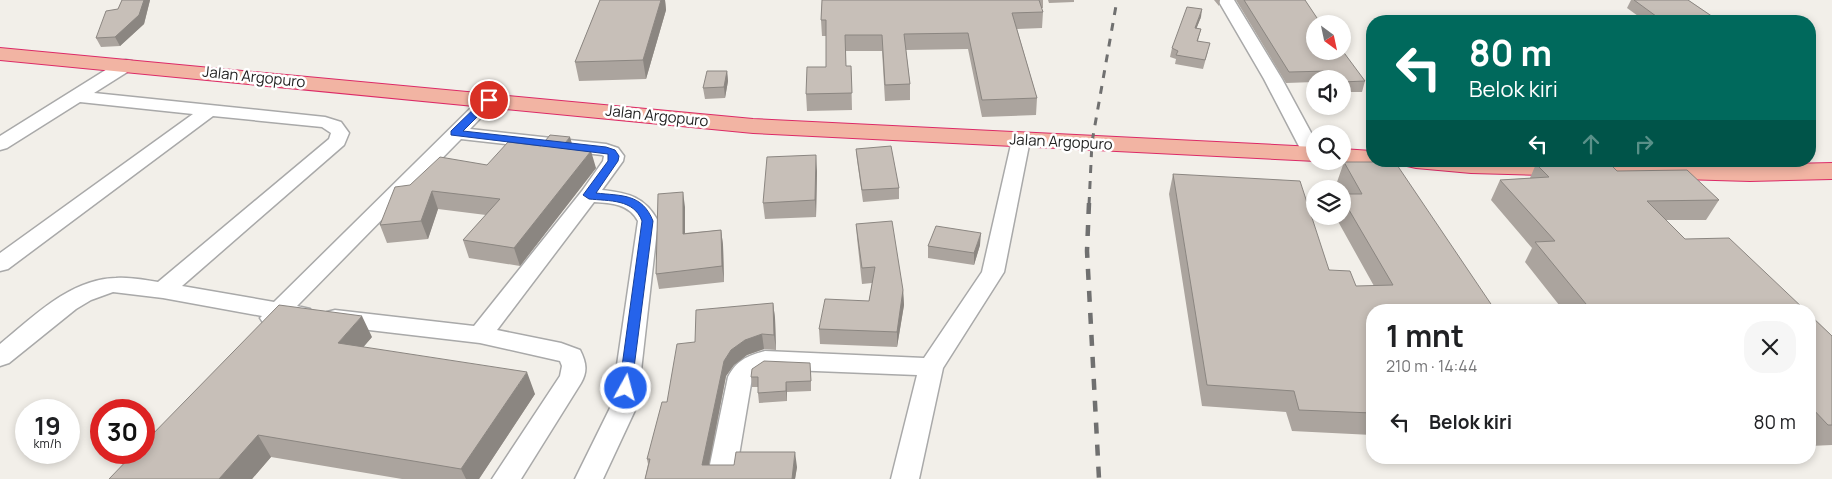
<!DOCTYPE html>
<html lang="id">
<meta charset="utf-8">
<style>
body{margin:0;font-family:Manrope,sans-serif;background:#f6f6f6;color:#202124;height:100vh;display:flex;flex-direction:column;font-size:19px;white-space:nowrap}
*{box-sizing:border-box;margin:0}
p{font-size:16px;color:#757577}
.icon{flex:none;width:28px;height:28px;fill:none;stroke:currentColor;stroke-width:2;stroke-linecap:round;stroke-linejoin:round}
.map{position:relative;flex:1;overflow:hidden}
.panel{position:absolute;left:1366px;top:304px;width:450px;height:160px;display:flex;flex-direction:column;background:#fff;border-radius:20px;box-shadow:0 2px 8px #0003}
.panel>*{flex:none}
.guide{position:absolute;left:1366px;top:15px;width:450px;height:152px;border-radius:20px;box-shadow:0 2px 8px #0003;background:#00695c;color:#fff;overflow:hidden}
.needle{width:32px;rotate:147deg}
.fabs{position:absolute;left:1306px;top:15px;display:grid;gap:10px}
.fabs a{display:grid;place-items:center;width:45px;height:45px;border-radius:50%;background:#fff;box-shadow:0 2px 8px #0003;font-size:25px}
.speed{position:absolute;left:15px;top:399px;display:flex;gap:10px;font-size:25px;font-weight:700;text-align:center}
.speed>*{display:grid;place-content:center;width:65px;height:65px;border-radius:50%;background:#fff;box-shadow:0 2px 8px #0003;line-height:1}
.speed small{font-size:12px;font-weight:400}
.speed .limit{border:8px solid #d22;background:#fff;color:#111}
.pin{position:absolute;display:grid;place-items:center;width:42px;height:42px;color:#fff;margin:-21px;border:2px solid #fff;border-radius:50%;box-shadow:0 1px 5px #0007}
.me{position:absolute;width:55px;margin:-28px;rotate:7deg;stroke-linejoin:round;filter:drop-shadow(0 0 4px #0008)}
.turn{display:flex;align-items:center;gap:18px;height:105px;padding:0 20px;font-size:22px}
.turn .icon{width:65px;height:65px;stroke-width:2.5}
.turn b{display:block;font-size:35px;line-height:42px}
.lanes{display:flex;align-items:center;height:48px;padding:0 20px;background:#0003;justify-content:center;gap:25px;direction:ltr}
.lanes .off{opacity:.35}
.round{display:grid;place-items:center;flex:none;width:52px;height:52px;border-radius:20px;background:#f6f6f6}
.headline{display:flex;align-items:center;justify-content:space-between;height:85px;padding:0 20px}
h1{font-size:30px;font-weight:700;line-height:38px}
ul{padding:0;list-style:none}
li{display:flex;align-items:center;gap:15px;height:65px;padding:0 20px}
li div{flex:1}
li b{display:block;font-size:19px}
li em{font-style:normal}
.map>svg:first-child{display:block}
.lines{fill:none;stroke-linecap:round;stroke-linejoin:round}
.minor-casing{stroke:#a9a9a9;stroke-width:3}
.trunk-casing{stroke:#dc2a67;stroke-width:2}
.minor{fill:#fff;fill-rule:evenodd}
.trunk{fill:#f2b4a3;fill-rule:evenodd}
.rail-far1{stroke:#707070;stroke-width:3;stroke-dasharray:8 8;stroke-linecap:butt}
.rail{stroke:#707070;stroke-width:4.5;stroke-dasharray:11 11;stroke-linecap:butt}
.wall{fill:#aba49e}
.shaded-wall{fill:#8b8681}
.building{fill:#c7bfb8;stroke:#8b8681}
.route{fill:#2563eb;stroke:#184099}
.labels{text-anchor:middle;stroke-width:5;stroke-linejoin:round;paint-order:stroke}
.street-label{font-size:15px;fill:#222;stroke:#fff}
</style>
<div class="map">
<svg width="1832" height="479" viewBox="0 0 1832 479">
<rect width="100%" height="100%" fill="#f2efe9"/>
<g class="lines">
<g class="minor-casing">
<path id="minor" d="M1218 0H1234L1282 79 1315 140V159L1306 158 1303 154 1264 79Z
M126 60 132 61 134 65 132 69 94 93 325 117 341 122 349 133 344 145 182 286 274 302 483 96 489 95 495 96 498 100 470 129 606 144 618 148 624 156 623 161 602 190C629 193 645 197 658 221L637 406 603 479H575L611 406 638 221C629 204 612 203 594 202L497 330 561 343 580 350C586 362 588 371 581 383L521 479H492L560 376 562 366 560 361 480 343 335 326 327 324 323 318 327 312 335 310 474 326 582 191 603 161 604 156 602 155 461 139 297 306 310 309 314 315 310 321 302 323 284 320C278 326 272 326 264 324L260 318 262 316 163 298 113 292 91 300 76 309 9 363 0 366V344C33 317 70 279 116 278 130 277 144 280 158 282L329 139 331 133 322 127 213 116 8 269 0 271V253L193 114 80 102 7 148 0 150V136L120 61Z
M1021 134 1028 136 1030 140 1004 272 943 368 919 479H891L917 375 765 369 752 378 735 479H707L728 377C737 360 747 356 765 351L924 358 982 272 1012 140 1014 136Z"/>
</g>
<g class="trunk-casing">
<path id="trunk" d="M0 48 753 119 1315 147 1316 161 753 133 0 60Z
M1342 149 1372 151V161H1382L1372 165 1333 161H1342Z
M1404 161H1603L1750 165 1832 163V179L1750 181 1471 173 1416 168 1407 166Z"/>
</g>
<use href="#minor" class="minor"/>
<use href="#trunk" class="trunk"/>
<path class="rail-far1" d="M1089 205 1092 142 1117 0"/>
<path class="rail" d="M1089 203 1087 251 1099 479"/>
</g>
<path class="wall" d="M122 0H150L144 24 120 46 101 47 96 38 118 9Z
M600 0H665L666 10 646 79 579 81 575 62Z
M822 0H1043V8H1041L1043 12 1042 28 1017 29 1037 98 1036 115 982 117 968 49 906 50 910 84V100L885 101 882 51H846V66H851L852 110 807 111 806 94 826 67V36H822L821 20Z
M1048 0H1074V2L1049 3Z
M1214 0H1220L1219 6Z
M1236 0H1305L1315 24 1365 81 1362 92H1342V79H1315V82L1286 83Z
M1631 0H1688L1716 19 1714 21H1645L1627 8Z
M1201 17 1196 29H1201L1198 41 1208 51 1203 69 1175 64 1176 59 1170 57 1172 48Z
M727 71 728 81 725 98 705 99 703 88Z
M573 149 596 168 520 266 469 258 463 240 486 215 438 209 428 239 387 243 380 225 410 185 487 165Z
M856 149 899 188V199L863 202 857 160Z
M1344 162 1495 310H1372V435L1292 431 1286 412 1202 406 1169 194 1173 174 1356 286H1374L1335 216H1342V194H1344L1342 192V189H1341L1337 182Z
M1536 164 1617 171 1719 200 1706 220H1666L1685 239 1805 310H1563L1525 262 1532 248 1491 200 1500 180 1530 178Z
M817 171 816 217 765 219 763 203Z
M685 207V233L721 230 723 245 724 282 659 289 656 274Z
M856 224 903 290 904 305 897 347 820 344 819 329 869 301 872 283 862 284 857 238Z
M980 245 974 265 928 258V246Z
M773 303 775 318 776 350 764 349 747 355 734 365 726 376 709 465 797 467 795 479H645L648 464 647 459 667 402 695 342Z
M1810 315 1832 336V445L1810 446Z
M372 337 363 347 535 394 479 479H402L271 457 252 479H109Z
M811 373V391L787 392V401L759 403 758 393V387H752L751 377Z"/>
<path class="shaded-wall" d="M144 0H150L144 24 120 46 115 37Z
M661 0H665L666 10 646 79 643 60Z
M1202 9 1201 17 1193 37 1195 28Z
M727 71 728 81 725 98 724 87Z
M570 137 575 154 561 148Z
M591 151 596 168 520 266 514 248Z
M816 155 817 171 816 217 815 200Z
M432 191 438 209 428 239 421 221Z
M683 192 685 207V249L683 234Z
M721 230 723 245 724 282 722 266Z
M981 233 980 245 974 265V253Z
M903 290 904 305 897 347V332Z
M773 303 775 318 776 350 774 335Z
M362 316 372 337 348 365 338 343Z
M762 334 764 349 747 355 734 365 726 376 706 479 702 465 724 361 731 350 745 340Z
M527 372 535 394 479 479H466L461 469Z
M786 382 787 392V401L786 391Z
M258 435 271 457 252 479H219Z
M795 452 797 467 795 479H792Z"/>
<path class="building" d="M122 0H144L139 15 115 37 96 38 106 11 118 9Z
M600 0H661L643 60 575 62Z
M822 0H1039L1043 12 1012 13 1037 98 982 100 968 33 904 34 910 84 885 85 882 35H845L846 66H851L852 93 806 94 807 67H826V20H821Z
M1244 0H1305L1321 24H1315V51H1342V50L1365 81 1342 82V79H1335L1329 71 1289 72Z
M1634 0H1688L1716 19H1660Z
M1187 7 1202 9 1195 28 1201 29 1197 41 1210 43 1205 60 1176 55 1178 51 1172 48Z
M707 71H727L724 87 703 88Z
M550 135 570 137 561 148 591 151 514 248 463 240 500 199 432 191 421 221 380 225 395 187 410 185 440 157 487 165 508 142 541 146Z
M891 146 899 188 862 190 856 149Z
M816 155 815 200 763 203 767 157Z
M1344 162H1395L1495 310H1372V413L1299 410 1294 391 1207 385 1173 174 1300 181 1329 270 1350 271 1356 286 1393 285 1342 198V194H1362Z
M1608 162 1617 171 1687 170 1719 200 1647 201 1685 239 1729 238 1805 310H1591L1535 242 1555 241 1500 180 1549 177 1536 164Z
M683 192V234L721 230 722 266 656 274 658 194Z
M892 221 903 290 897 332 819 329 825 299 869 301 875 267 862 268 856 224Z
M936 226 981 233 974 253 928 246Z
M773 303 774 335 762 334 745 340 731 350 724 361 702 465H734L736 452H795L792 479H645L650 459H647L662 402H667L677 344 695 342 696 310Z
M279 305 362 316 338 343 527 372 461 469 258 435 219 479H109L135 452H144V443Z
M1810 315 1832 336V425H1828L1810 406Z
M764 361 810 363 811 381 786 382V391L758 393V377H751L752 369Z"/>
<path class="route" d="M489 97 492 98V102L463 131 606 147 615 150 619 156 618 161 596 193C621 196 642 193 653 221L631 391H621L619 388 642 221C634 199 609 201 589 199L583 195 608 161V154L451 135V131L485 98Z"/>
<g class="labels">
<g class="street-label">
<text transform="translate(254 77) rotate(6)" y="5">Jalan Argopuro</text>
<text transform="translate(657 116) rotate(6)" y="5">Jalan Argopuro</text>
<text transform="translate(1061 142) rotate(3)" y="5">Jalan Argopuro</text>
</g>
</g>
</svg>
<div class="fabs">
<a><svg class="needle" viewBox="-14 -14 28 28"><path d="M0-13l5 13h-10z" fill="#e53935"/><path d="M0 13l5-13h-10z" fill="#757577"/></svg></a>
<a><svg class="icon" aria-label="sound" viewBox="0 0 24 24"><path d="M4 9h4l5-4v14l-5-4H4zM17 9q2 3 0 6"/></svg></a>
<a><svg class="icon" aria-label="search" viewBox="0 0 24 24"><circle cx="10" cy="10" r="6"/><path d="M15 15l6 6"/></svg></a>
<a><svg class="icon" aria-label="layers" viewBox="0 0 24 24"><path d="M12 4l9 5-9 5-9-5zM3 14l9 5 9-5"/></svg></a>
</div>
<div class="speed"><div>19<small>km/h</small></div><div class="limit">30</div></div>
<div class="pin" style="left:489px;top:100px;background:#d93025"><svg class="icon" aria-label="arrive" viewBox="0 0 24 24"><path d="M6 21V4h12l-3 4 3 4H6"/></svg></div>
<svg class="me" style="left:626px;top:388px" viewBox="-20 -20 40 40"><circle r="17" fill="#2563eb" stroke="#fff" stroke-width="3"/><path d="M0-11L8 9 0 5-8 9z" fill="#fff"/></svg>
<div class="guide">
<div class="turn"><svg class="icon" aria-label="left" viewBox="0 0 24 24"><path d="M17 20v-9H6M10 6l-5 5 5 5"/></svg><div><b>80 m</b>Belok kiri</div></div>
<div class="lanes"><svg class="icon" aria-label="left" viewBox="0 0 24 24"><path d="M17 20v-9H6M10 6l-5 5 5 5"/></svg><svg class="icon off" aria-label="ahead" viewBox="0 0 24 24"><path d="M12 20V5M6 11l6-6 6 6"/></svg><svg class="icon off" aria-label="right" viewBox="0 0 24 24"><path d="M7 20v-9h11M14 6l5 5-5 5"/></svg></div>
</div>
<section class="panel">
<div class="headline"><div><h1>1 mnt</h1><p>210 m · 14:44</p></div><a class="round"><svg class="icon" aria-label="close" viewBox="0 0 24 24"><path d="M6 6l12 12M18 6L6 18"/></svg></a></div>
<ul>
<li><svg class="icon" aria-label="left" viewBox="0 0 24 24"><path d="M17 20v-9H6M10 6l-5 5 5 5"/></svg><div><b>Belok kiri</b></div><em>80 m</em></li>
</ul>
</section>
</div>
